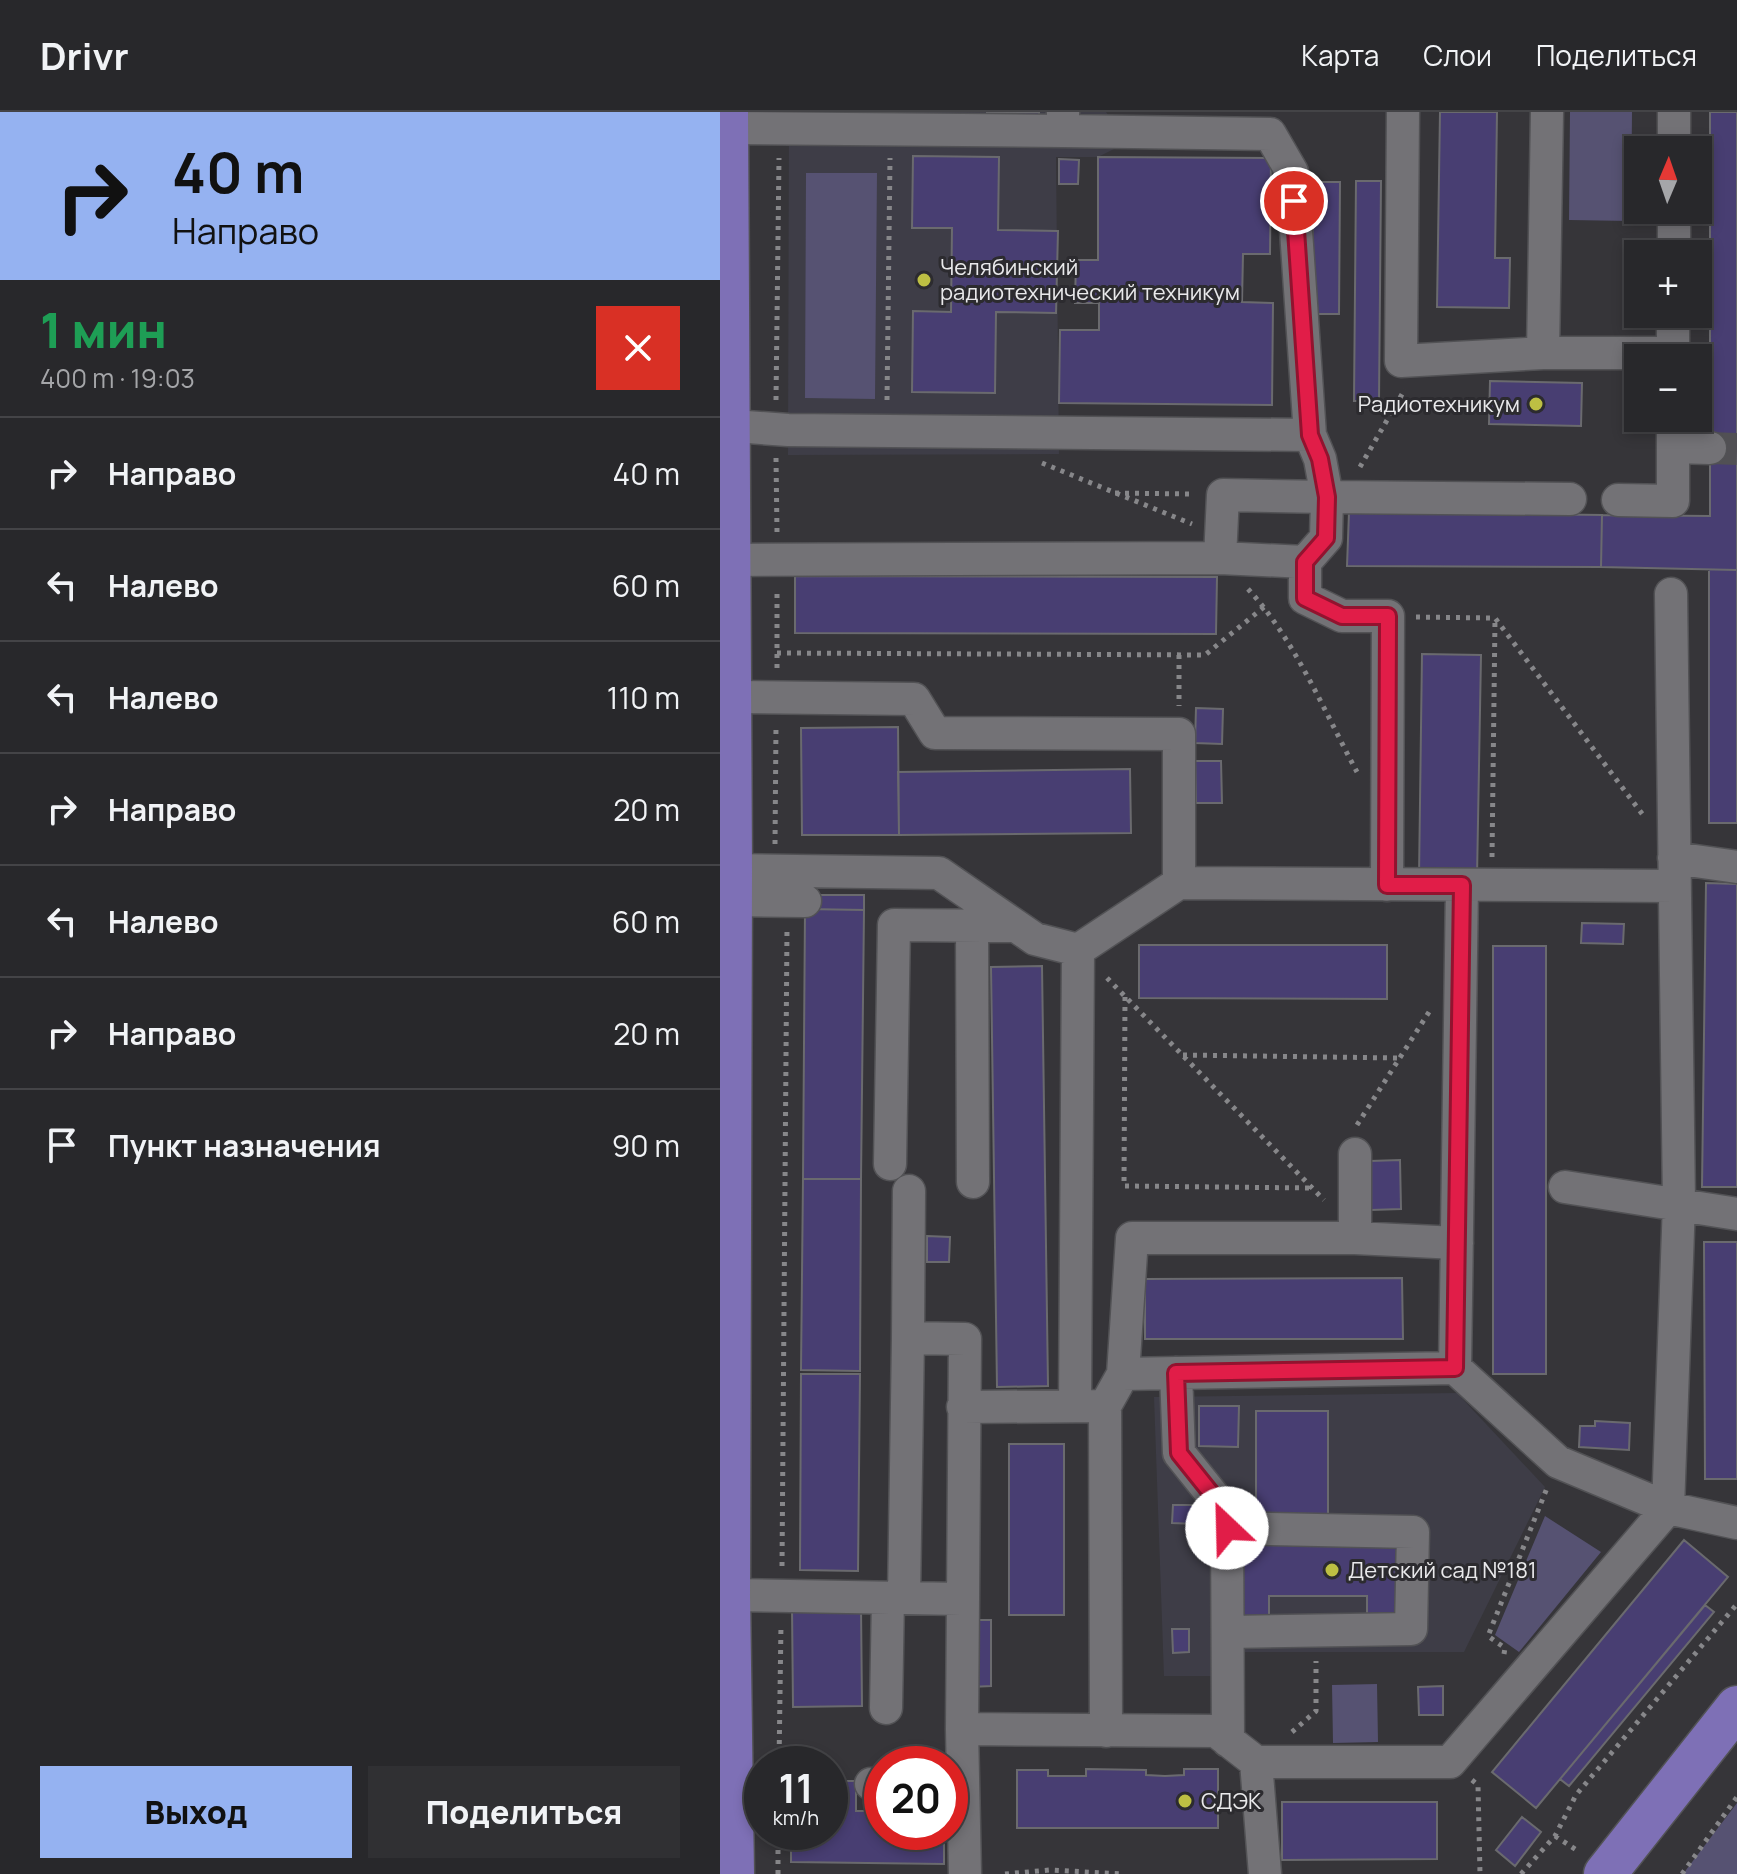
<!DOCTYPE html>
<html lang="ru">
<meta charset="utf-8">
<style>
body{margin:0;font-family:Manrope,sans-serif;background:#303033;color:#f1f3f6;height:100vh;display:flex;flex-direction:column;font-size:30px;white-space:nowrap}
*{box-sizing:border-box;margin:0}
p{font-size:26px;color:#a5a6a9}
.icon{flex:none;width:44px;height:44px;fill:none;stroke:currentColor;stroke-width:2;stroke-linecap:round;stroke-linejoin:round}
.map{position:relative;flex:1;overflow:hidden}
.panel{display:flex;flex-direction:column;background:#28282b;width:720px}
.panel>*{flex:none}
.banner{background:#95b2f1;color:#111;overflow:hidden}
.needle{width:52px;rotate:2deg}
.controls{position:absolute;left:904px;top:24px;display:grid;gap:16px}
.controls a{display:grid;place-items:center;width:88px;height:88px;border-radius:0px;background:#28282b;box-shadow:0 4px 12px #0003,0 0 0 2px #444447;font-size:40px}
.speed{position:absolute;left:24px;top:1634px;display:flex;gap:16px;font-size:40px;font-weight:700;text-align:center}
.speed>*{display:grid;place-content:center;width:104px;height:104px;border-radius:50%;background:#28282b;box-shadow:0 4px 12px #0003,0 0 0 2px #444447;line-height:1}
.speed small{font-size:20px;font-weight:400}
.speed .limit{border:12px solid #d22;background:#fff;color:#111}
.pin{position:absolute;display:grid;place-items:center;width:68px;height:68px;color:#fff;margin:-34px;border:4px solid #fff;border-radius:50%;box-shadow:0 2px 8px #0007}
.me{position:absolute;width:88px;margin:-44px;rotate:336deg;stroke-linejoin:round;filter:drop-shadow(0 0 6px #0008)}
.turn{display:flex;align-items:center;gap:28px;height:168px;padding:0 40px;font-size:36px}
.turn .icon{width:104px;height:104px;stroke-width:2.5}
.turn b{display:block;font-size:56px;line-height:68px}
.round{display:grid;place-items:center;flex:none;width:84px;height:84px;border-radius:0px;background:#303033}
.headline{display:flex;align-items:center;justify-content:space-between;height:136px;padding:0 40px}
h1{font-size:48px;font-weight:800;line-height:60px;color:#1e9e55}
.button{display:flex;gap:16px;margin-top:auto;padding:16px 40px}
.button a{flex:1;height:92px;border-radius:0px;background:#95b2f1;color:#111;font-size:32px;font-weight:800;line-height:92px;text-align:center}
.button a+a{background:#303033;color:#f1f3f6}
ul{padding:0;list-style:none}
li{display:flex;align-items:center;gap:24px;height:112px;padding:0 40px;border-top:2px solid #444447}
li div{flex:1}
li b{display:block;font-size:30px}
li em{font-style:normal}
header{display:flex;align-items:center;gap:48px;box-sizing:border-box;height:112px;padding:0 40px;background:#28282b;border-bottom:2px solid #444447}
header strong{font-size:38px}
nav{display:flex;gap:44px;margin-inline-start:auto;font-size:28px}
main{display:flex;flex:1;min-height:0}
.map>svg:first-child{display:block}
.built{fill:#3e3d47}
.green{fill:#565272}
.building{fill:#483e72;stroke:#6a6a6e;stroke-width:2}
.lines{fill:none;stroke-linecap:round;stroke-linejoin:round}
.minor-tunnel{stroke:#515054;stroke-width:32;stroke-dasharray:32 16;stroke-linecap:butt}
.minor-casing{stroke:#525255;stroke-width:35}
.major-casing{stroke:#525255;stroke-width:45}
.path{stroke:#87878a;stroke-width:5;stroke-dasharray:4 6;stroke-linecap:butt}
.minor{stroke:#737276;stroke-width:32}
.major{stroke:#7e70b6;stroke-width:42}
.route-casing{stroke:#92132f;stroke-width:20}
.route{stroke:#e11d48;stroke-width:14}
.poi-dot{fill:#bdbf43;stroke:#2c2b2f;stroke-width:3}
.labels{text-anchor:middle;stroke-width:6;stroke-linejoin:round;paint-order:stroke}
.poi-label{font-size:22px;fill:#e9e9eb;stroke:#2c2b2f;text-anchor:start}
</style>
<header>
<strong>Drivr</strong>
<nav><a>Карта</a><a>Слои</a><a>Поделиться</a></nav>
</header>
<main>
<section class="panel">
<div class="banner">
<div class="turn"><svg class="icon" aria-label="right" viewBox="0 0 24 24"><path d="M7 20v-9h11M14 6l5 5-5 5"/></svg><div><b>40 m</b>Направо</div></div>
</div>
<div class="headline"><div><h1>1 мин</h1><p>400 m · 19:03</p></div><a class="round" style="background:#d93025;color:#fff"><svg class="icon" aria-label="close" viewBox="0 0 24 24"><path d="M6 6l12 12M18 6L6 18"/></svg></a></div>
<ul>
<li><svg class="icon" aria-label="right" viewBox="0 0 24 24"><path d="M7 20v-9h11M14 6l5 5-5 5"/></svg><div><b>Направо</b></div><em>40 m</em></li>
<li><svg class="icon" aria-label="left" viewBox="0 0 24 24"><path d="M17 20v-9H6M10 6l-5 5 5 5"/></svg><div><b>Налево</b></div><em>60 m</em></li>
<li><svg class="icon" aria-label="left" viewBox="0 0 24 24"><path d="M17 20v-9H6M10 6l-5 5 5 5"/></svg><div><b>Налево</b></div><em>110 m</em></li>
<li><svg class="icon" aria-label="right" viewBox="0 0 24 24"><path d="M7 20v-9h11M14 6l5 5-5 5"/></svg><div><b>Направо</b></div><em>20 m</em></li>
<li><svg class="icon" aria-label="left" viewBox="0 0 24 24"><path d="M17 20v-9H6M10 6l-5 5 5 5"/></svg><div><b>Налево</b></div><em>60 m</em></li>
<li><svg class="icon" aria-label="right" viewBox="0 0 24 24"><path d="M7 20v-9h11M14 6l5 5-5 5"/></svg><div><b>Направо</b></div><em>20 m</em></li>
<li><svg class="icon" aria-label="arrive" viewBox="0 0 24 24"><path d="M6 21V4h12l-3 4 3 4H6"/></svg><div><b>Пункт назначения</b></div><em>90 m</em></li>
</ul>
<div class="button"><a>Выход</a><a>Поделиться</a></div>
</section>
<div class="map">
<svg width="1017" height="1762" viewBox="0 0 1017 1762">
<rect width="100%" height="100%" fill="#363539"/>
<path class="built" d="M69 0H386L400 20 398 35 378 45H336L339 342 68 343Z
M737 1281 825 1375 744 1540H502V1564H444L434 1285Z"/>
<path class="green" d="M850 0H912L911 109 849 108Z
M86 61H157L155 287 85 286Z
M825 1404 881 1440 799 1540 775 1523Z
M657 1572 658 1630 613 1631 612 1573Z
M1017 1691V1762H964L966 1758Z"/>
<path class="building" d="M267 0H319V7H267Z
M720 0H777L775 146H790L789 196 717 195Z
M990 0H1017V458L881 455 882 403 990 404Z
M193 44 279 45 278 118 338 119 336 201 276 200 275 281 192 280 193 199 231 200 232 116H192Z
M378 45 551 46 550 142H523L522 190 553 191 552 293 339 291 340 218H379V191H355L356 148H378Z
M339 47 359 48 358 72H339Z
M636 69H661L659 289H634Z
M593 70H620L619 202H592Z
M770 269 862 271 861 314 769 312Z
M629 400 882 403 881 455 627 454Z
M989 458H1017V711H989Z
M75 464 497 465 496 522 75 521Z
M702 542 761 543 757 765H699Z
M476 596 503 597 502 632 475 631Z
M178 615 179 723H82L81 616Z
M475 649H501L502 691H476Z
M410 657 411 721 179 723 178 660Z
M986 771 1017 772V1075H982Z
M85 783H144V798L85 797Z
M85 797 144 798 141 1067H83Z
M862 811 904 812 903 832 861 831Z
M419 833H667V887L419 886Z
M773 834H826V1262H773Z
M322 854 328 1274 277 1275 271 855Z
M680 1048 681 1097 651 1098 650 1049Z
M83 1067H141L140 1259 81 1258Z
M207 1124 230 1125 229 1150H207Z
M984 1130H1017V1367H985Z
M682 1166 683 1227H425V1167Z
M81 1262H140L138 1459 80 1458Z
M479 1294H519L518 1335 479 1334Z
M536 1299H608V1404H536Z
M875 1309 910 1311 909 1338 859 1335 860 1314H875Z
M289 1332H344V1503H289Z
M453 1393H477V1412L452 1411Z
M678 1428 679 1509H647V1484H549V1509H517V1429Z
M964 1428 1008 1465 816 1696 772 1660Z
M985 1493 994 1500 849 1674 840 1667Z
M72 1495H141L142 1594 73 1595Z
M250 1508H271V1574L251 1575Z
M452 1517H469V1540L453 1541Z
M723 1574V1603H699L698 1575Z
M366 1657 426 1658V1663L445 1664 464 1663V1657H498V1716H297V1658H328V1664H366Z
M110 1669H136V1699H150V1686H162V1720H224V1752L71 1750V1720H110Z
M562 1690H717V1747L562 1748Z
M802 1705 821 1720 795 1754 776 1738Z"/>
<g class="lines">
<path class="minor-tunnel" d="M990 336 1017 337"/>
<g class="minor-casing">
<path id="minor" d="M683 0 681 249 823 241H953
M954 0V38
M7 16 343 19V0
M954 142V98
M823 241 827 0
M953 246V202
M0 313 68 318 590 323 572 60 550 22 343 19
M953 335 990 336
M898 388 953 389V306
M500 446 503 383 607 385 600 347 590 323
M9 448 500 446 585 450 606 426 607 385 850 387
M585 450V486L622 504H668L667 773
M10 585 194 587 215 621 459 622V771
M954 746 1017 755
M11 758 219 761 315 827 358 838 355 1294
M11 788 85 789
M252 814 253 1070
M358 838 459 771 954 774
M170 1052 174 813 293 814
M845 1075 1017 1102
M189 1079 188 1226 245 1227 242 1617 496 1619 536 1650H730L948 1396 959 1091 951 482
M635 1126V1042
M735 1256 742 773
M456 1261 459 1341 507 1401 508 1629
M403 1262 412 1126H635L737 1131
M385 1294 386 1619
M243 1295 385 1294 403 1262 735 1256 838 1350 948 1396 1017 1411
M507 1416 693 1420 691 1517 509 1520
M9 1483 241 1487
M184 1486 188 1226
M166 1596 168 1486
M242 1617 245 1762
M536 1650 545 1762
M151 1672H162"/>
</g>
<g class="major-casing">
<path id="major" d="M7 0 11 758 9 1483 13 1762
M885 1762 1017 1595"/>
</g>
<path class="path" d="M56 288 59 46
M167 288 170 46
M56 346 57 420
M322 351 472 412
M640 355 685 277
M395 381 473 382
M528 477C575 528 604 599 637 660
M696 505 775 506 923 703
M57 541 485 543 544 495
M459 543V594
M57 556V478
M55 732 56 614
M772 745 775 507
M387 866 604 1088
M405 885 404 1074 593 1076
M463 943 680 946
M637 1013 709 900
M62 1454 67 816
M784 1542 785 1536 768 1524 827 1376
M572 1620 596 1599V1549
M59 1652 61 1512
M752 1668 758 1673 760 1762
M835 1724 858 1739
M58 1762V1720
M285 1762 330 1758 403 1762
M801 1762 835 1724 856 1683 1017 1492
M962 1762 1017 1685"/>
<use href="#minor" class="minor"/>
<use href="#major" class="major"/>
</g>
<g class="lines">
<g class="route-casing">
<path id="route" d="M507 1416V1401L459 1341 456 1261 735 1256 742 773H667L668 504H622L585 486V450L606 426 607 385 600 347 590 323 574 89"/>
</g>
<use href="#route" class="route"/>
</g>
<g class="poi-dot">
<circle cx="204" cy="168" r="8"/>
<circle cx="816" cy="292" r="8"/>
<circle cx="612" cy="1458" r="8"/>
<circle cx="465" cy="1689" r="8"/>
</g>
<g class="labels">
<g class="poi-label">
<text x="220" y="163">Челябинский<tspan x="220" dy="25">радиотехнический техникум</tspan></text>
<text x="800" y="300" text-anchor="end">Радиотехникум</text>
<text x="628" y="1466">Детский сад №181</text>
<text x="481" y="1697">СДЭК</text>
</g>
</g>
</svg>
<div class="controls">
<a><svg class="needle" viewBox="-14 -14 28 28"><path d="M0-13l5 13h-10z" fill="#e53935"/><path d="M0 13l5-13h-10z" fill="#a5a6a9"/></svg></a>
<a>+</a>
<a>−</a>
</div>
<div class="speed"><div>11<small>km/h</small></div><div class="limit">20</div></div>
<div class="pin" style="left:574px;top:89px;background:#d93025"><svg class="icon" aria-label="arrive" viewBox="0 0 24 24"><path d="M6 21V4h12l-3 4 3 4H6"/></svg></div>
<svg class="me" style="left:507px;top:1416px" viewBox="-20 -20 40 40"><circle r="19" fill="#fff"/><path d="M0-13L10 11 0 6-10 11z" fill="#e11d48"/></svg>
</div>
</main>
